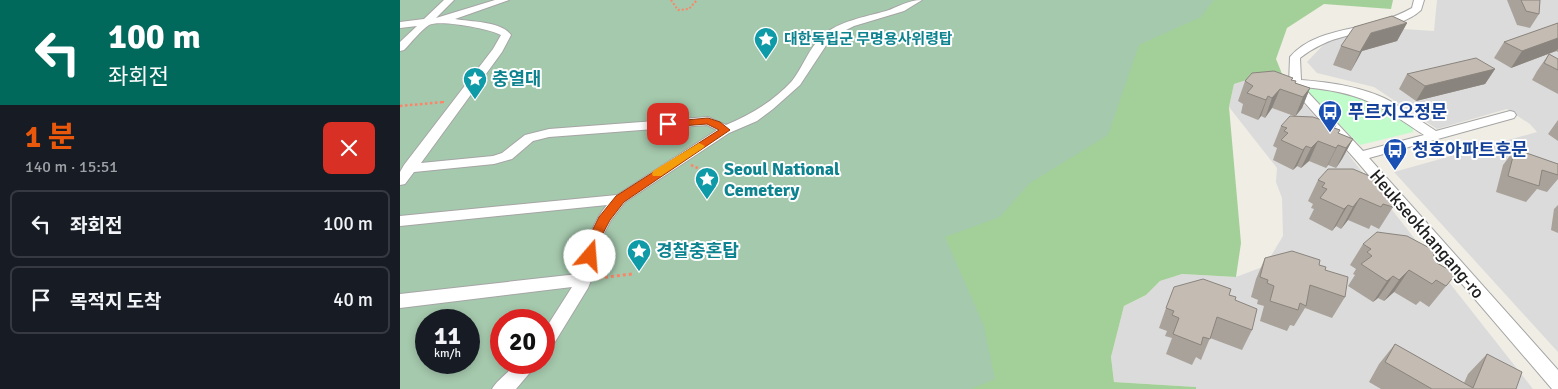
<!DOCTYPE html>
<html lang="ko">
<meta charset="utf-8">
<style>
body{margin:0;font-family:Signika,"Noto Sans KR",sans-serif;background:#20242c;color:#f1f3f6;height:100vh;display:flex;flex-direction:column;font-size:19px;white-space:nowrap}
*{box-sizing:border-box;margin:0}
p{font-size:16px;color:#9ea1a6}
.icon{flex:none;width:28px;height:28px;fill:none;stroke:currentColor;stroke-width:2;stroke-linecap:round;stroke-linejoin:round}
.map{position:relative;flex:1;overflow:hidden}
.side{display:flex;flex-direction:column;background:#171b24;width:400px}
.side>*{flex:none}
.banner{background:#00695c;color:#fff;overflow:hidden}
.speed{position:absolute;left:15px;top:309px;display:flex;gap:10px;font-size:25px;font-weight:700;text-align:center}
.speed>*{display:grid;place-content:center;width:65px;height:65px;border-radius:50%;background:#171b24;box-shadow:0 2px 8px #0003;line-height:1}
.speed small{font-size:12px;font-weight:400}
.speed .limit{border:8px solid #d22;background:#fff;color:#111}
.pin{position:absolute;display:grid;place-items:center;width:42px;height:42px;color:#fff;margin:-21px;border-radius:10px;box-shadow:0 2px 8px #0006}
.me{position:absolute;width:55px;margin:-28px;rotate:18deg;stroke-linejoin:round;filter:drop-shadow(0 0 4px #0008)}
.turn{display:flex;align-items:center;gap:18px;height:105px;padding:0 25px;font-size:22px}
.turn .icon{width:65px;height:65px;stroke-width:2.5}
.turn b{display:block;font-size:35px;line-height:42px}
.round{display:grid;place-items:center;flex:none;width:52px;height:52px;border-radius:8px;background:#20242c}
.headline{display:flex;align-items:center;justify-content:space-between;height:85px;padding:0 25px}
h1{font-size:30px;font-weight:700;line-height:38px;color:#ea580c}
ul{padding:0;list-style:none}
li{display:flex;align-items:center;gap:15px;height:68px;margin:0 10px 8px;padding:0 15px;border:2px solid #363941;border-radius:8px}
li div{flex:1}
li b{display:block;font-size:19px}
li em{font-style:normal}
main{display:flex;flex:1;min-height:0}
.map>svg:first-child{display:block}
.residential{fill:#dcdbdb}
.forest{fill:#a3d098}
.cemetery{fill:#a5c9ad;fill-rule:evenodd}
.park{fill:#c0fbca}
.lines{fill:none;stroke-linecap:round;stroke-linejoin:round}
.minor-casing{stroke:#a5a5a5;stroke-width:2}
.path-far2{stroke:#fd8468;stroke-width:2;stroke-dasharray:2 2;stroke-linecap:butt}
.path-far1{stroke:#fd8468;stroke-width:2.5;stroke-dasharray:2.5 2.5;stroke-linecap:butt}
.path{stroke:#fd8468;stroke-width:3;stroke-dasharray:3 3;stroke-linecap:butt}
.minor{fill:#fff;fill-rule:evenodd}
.wall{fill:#a9a29a}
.shaded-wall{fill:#89847d}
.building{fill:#c4bcb3;stroke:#89847d}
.route{fill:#ea580c;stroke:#983908}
.slow{fill:#f59e0b}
.labels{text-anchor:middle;stroke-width:4;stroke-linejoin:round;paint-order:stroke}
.far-culture-label{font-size:15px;font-weight:bold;fill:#0d838f;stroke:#fff;text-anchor:start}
.culture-label{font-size:18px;font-weight:bold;fill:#0d838f;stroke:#fff;text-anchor:start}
.transit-label{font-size:18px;font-weight:bold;fill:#164399;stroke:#fff;text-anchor:start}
.street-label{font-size:18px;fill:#1e1e1e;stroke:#fff}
</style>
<main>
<section class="side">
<div class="banner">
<div class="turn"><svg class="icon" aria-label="left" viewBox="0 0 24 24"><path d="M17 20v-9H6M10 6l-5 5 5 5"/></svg><div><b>100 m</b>좌회전</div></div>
</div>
<div class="headline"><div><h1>1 분</h1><p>140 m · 15:51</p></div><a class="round" style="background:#d93025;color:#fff"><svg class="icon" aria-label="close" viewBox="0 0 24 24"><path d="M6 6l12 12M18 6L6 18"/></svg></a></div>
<ul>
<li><svg class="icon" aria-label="left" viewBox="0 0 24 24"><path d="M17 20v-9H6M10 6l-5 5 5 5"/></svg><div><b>좌회전</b></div><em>100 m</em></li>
<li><svg class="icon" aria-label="arrive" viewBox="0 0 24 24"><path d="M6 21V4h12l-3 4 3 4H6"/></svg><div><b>목적지 도착</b></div><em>40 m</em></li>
</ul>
</section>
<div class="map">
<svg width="1158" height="389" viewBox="0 0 1158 389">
<rect width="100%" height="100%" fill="#f0ede4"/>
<path class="residential" d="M1037 0H1158V352L994 172 1137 132 1130 124 1107 109 1037 129 974 87 917 73 907 62 927 41 957 33 987 28 1034 31Z
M859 76 887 86 937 140 1133 389H796V387L714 382 711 357 724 306 746 295 760 281 782 274 836 277 865 266 883 236 882 198 876 182 877 168 829 107 834 84Z"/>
<path class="forest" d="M528 0H993L991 9 924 4 887 28 876 59 887 86 859 76 834 84 829 107 841 243 836 277 782 274 760 281 746 295 724 306 711 357 714 382 796 387V389H101L144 362Z"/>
<path class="cemetery" d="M0 0H814L801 17 739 45 708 135 630 183 600 217 545 237 584 326 595 379 571 389H0ZM26 320H69V362H26ZM101 320H144V362H101Z"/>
<path class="park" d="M916 86 961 98 1013 128V132L960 145 902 87Z"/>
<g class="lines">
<g class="minor-casing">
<path id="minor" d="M44 0H54L36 18 95 0H109L55 19C71 22 101 21 111 35L102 52 21 163 93 156 102 153 125 135 149 129 308 117 326 125C350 115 374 101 392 81 403 67 409 48 422 36 439 21 465 17 486 11 499 7 507 0 522 0L504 11 454 26 440 33 429 41 400 85 373 109 357 121 329 133 225 202 211 220 201 239 194 273 188 288 150 350 144 352V331L172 287 0 308V294L178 274C186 248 189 227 207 205L0 226V216L217 195 317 130 307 125 149 137 133 141 112 159 94 164 14 172 5 184 0 185V172L4 165 93 49 101 35C91 29 39 19 29 25 20 31 11 43 4 50L0 51V42L17 26 0 28V22L24 19Z
M1014 0H1024L1021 10C1003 27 970 29 946 36 929 40 914 47 900 58L901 80C928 82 958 86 984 98 1002 107 1019 120 1036 131L1110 111 1114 112 1116 115 1114 118 969 158 1158 370V389H1152L955 159 889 85 890 57C911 32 950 30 979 22 991 18 1001 14 1012 8ZM903 87C960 92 978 104 1024 135L963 151Z
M118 362H139L116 389H92C96 381 111 370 118 362Z"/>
</g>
<path class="path-far2" d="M271 0 278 10 289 9 297 0
M42 102H44"/>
<path class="path-far1" d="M0 106 44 102
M291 165 312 175"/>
<path class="path" d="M199 278 232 274"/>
<use href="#minor" class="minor"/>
</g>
<path class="wall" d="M1107 0H1140L1139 14 1130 28 1117 25Z
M1007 23 997 41 962 51 951 71 933 65 941 46Z
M1158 23V52L1156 51 1111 68 1094 58 1104 42Z
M1149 54 1158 59V94L1132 80 1137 71Z
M1095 69 1085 84 1016 101 999 89 1007 74Z
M893 78 892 80 895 83 910 88 902 108 895 116 936 125 935 128 940 130 938 133 953 139 942 159 936 168 928 165 926 168 909 161 901 168 897 166 893 170 873 160 877 148 873 146 881 126 894 116 872 108 865 118 861 116 858 120 841 113 843 104 838 101 845 81Z
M1158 120V141L1148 134Z
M1115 149 1158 164V179L1147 192 1137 189 1126 202 1096 192 1103 165Z
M918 180 977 183 993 207 979 229 971 225 969 229 948 220 941 229 936 226 932 231 909 219 914 209 911 208 913 204 908 201Z
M1158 205V233L1151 230 1154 209Z
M963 244 1034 256 1037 263 1056 274 1029 307 1020 301 1016 305 994 292 984 301 978 298 973 302 948 286 955 275 953 274 956 269 950 265Z
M865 258 919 265 925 270 945 297 932 318 905 308 894 326 890 325 887 331 860 321 864 306 857 304 858 300 851 297 856 279Z
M829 295 852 330 842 350 810 338 801 360 796 357 792 365 766 354 772 338 765 336 767 331 759 328 766 308Z
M995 344 1064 383 1068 374 1087 354 1116 389H981L969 382 979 364Z"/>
<path class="shaded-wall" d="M1007 23 997 41 962 51 951 71 960 52 971 33Z
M1158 38V49L1156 51 1111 68 1122 51Z
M1095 69 1085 84 1016 101 1025 86Z
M910 88 902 108 895 117 903 97Z
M880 89 872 108 865 118 872 98Z
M868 96 861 116 858 120 866 100Z
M953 139 942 159 936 168 946 148Z
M918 141 909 161 901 168 911 148Z
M938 145 928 165 926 168 936 148Z
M906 146 897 166 893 170 903 150Z
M960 198 948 220 941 229 953 207Z
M948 205 936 226 932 231 944 209Z
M1009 270 994 292 984 301 999 280Z
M993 276 978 298 973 302 987 281Z"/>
<path class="building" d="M1121 0H1140L1139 14 1126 11Z
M992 16 1007 23 971 33 960 52 941 46 954 27Z
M1158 23V38L1122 51 1104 42Z
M1149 54 1158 59V70L1144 63Z
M1076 58 1095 69 1025 86 1007 74Z
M874 71 893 78 891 80 896 81 895 83 910 88 903 97 880 89 872 98 868 96 866 100 847 93 853 86 845 81 852 73Z
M890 116 913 117 936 125 934 128 940 130 938 133 953 139 946 148 938 145 936 148 918 141 911 148 906 146 903 150 881 140 888 133 884 131 887 128 881 126Z
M1115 149 1158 164V175L1142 170 1139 186 1108 176Z
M928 169H953L979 180 977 183 984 186 981 189 999 196 993 207 983 204 981 207 960 198 953 207 948 205 944 209 920 198 927 189 922 187 925 183 918 180Z
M977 232 1007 236 1037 252 1033 255 1040 259 1037 263 1056 274 1046 286 1036 280 1032 284 1009 270 999 280 993 276 987 281 961 264 972 256 967 252 971 249 963 244Z
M892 251 920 260 919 265 926 267 925 270 948 277 945 297 910 285 906 306 900 303 898 310 870 301 874 286 867 283 868 280 860 277 865 258Z
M803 279 831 289 829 295 836 297 835 300 857 309 852 330 817 317 810 339 803 337 801 345 773 334 779 318 772 315 774 311 766 308 774 287Z
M995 344 1073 388 1087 354 1122 372 1116 389H1032L985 362Z"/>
<path class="route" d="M308 118 320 122 330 130 224 202 210 220 200 239 194 259H185L183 256 188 239 199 217 216 196 319 130 307 124 268 127H264V122Z"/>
<path class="slow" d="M299 143 305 146 303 148 261 176H253L252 174 253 171Z"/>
<defs>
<g id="sight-pin" transform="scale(1.25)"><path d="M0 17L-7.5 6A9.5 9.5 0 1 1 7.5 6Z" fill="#0f9aa8" stroke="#fff"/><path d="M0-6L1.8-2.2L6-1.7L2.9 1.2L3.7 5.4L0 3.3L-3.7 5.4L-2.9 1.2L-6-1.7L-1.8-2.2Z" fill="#fff"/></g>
<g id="bus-pin" transform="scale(1.25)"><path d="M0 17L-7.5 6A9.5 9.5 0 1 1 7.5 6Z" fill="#1a4fb4" stroke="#fff"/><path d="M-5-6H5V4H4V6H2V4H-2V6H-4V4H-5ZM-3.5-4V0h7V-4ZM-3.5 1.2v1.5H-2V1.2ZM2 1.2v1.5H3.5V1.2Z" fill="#fff"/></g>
</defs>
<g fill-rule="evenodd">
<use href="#sight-pin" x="366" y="39"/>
<use href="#sight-pin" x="75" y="79"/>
<use href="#bus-pin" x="930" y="112"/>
<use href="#bus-pin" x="995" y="150"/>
<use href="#sight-pin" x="307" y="179"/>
<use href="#sight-pin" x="239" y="251"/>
</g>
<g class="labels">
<g class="far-culture-label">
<text x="384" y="44">대한독립군 무명용사위령탑</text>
</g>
<g class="culture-label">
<text x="92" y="85">충열대</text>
<text x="324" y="175">Seoul National<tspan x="324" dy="21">Cemetery</tspan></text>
<text x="256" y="257">경찰충혼탑</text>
</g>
<g class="transit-label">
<text x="948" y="118">푸르지오정문</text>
<text x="1012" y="156">청호아파트후문</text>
</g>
<g class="street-label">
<text transform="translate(1027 234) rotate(49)" y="6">Heukseokhangang-ro</text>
</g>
</g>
</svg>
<div class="speed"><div>11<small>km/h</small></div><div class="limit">20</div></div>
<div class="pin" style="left:268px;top:124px;background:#d93025"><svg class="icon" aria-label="arrive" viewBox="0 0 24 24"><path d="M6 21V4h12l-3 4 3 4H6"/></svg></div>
<svg class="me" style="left:190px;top:256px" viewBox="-20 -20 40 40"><circle r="19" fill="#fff"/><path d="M0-13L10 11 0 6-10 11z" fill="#ea580c"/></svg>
</div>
</main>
